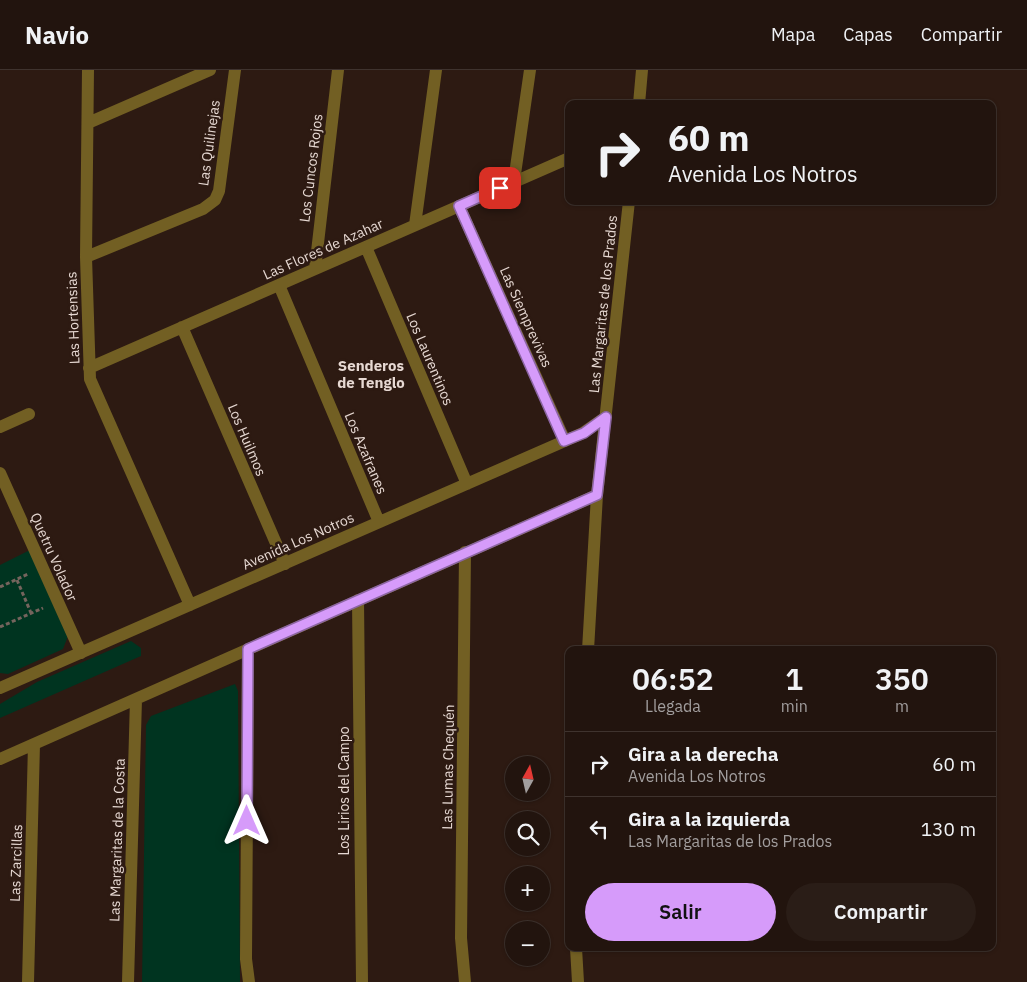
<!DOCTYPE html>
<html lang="es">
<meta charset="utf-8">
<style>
body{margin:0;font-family:"IBM Plex Sans",sans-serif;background:#2a1d17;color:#f1f3f6;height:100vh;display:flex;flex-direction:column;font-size:19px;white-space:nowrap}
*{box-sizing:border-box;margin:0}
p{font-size:16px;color:#a29e9e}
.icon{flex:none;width:28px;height:28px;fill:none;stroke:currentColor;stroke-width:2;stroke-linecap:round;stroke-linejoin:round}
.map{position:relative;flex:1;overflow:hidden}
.drawer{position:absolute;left:565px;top:576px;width:431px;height:305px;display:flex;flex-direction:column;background:#22140e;border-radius:10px;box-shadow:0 1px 4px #0004,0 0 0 1px #3f332e}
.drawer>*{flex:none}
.hud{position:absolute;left:565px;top:30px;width:431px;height:105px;border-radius:10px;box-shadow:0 1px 4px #0004,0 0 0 1px #3f332e;background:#22140e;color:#f1f3f6;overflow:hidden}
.needle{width:32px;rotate:8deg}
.buttons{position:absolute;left:505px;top:686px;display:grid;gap:10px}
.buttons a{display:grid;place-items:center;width:45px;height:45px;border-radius:50%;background:#22140e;box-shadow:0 1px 4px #0004,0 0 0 1px #3f332e;font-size:25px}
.pin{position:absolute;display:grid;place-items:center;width:42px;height:42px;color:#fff;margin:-21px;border-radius:10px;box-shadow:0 2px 8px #0006}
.me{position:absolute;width:55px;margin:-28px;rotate:0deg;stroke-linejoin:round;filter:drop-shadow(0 0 4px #0008)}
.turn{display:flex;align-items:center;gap:18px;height:105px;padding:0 20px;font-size:22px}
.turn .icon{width:65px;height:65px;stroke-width:2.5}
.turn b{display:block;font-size:35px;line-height:42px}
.eta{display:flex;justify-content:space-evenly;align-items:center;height:85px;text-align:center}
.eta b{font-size:30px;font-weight:600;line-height:35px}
.button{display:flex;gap:10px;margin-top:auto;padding:10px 20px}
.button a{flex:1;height:58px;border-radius:30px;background:#d69bfa;color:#111;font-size:20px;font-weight:600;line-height:58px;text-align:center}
.button a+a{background:#2a1d17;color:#f1f3f6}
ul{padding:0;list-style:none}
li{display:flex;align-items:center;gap:15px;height:65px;padding:0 20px;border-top:1px solid #3f332e}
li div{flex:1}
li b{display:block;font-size:19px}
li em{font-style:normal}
header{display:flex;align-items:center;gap:30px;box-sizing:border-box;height:70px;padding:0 25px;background:#22140e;border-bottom:1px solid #3f332e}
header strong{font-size:24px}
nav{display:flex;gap:28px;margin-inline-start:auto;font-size:18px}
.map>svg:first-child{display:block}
.green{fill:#003420}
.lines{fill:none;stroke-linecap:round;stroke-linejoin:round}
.path{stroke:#75645d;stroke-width:3;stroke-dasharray:4 2.5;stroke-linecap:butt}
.minor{stroke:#725f23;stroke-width:12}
.route-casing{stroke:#8b65a2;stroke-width:12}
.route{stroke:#d69bfa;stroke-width:9}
.labels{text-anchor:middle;stroke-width:5;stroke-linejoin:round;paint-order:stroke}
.street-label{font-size:14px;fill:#e7d9d3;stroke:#2d1a12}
.neighbourhood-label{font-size:15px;font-weight:bold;fill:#e7d9d3;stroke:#2d1a12}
</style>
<header>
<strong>Navio</strong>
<nav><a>Mapa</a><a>Capas</a><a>Compartir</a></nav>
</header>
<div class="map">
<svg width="1027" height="912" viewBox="0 0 1027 912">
<rect width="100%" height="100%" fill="#2d1a12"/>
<path class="green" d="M30 480 68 566 63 579 8 604 0 603V495Z
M131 571 141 578V586L0 648V634L37 612Z
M235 614 238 621 240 912H142L146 655 151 646Z"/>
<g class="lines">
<path class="path" d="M17 510 31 543
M0 517 28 504
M0 557 43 538"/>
<path class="minor" d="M88 0 86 187 90 309 190 535
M639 34 642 0
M88 53 210 0
M514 111 530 0
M459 136 565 371
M415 155 436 0
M366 177 467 414
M86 187 203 139 215 130 219 121 235 0
M315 199 338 0
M279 215 379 452
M182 257 285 494
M89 298 569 88
M0 357 29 344
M0 403 81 583
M465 482 461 868 465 912
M358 530 362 912
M248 579 246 889 249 912
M588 580 597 425 629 131
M0 618 583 363 606 347
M0 689 597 425
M576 878 578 912
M28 912 34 674
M128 912 136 629"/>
</g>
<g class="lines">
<g class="route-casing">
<path id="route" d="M247 751 248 579 597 425 606 347 584 363 564 371 459 136 500 118"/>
</g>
<use href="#route" class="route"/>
</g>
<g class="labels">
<g class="street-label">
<text transform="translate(209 73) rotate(-82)" y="5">Las Quilinejas</text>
<text transform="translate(311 98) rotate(-83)" y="5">Los Cuncos Rojos</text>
<text transform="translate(323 179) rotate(-24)" y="5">Las Flores de Azahar</text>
<text transform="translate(603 234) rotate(-84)" y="5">Las Margaritas de los Prados</text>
<text transform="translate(526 247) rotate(66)" y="5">Las Siemprevivas</text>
<text transform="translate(73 248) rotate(-92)" y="5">Las Hortensias</text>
<text transform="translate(430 289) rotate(67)" y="5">Los Laurentinos</text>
<text transform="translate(247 370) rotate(67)" y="5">Los Huilmos</text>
<text transform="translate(366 383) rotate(67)" y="5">Los Azafranes</text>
<text transform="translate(298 471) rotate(-24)" y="5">Avenida Los Notros</text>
<text transform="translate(54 487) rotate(66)" y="5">Quetru Volador</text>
<text transform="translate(448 697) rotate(-89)" y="5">Las Lumas Chequén</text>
<text transform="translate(344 721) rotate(-90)" y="5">Los Lirios del Campo</text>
<text transform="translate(117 770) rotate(-88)" y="5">Las Margaritas de la Costa</text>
<text transform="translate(16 793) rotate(-88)" y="5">Las Zarcillas</text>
</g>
<g class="neighbourhood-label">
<text x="371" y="301">Senderos<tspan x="371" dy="17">de Tenglo</tspan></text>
</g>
</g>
</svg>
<div class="buttons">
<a><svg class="needle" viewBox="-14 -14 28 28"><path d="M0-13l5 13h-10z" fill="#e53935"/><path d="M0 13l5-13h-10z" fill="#a29e9e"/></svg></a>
<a><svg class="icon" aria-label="search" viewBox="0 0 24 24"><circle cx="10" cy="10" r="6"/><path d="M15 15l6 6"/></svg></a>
<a>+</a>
<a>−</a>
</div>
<div class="pin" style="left:500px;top:118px;background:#d93025"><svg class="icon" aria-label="arrive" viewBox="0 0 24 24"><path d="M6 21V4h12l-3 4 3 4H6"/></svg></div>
<svg class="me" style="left:247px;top:751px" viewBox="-20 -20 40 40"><path d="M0-17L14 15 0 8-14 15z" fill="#d69bfa" stroke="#fff" stroke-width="4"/></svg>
<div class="hud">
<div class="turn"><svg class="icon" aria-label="right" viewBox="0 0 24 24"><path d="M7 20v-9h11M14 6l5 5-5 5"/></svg><div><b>60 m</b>Avenida Los Notros</div></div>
</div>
<section class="drawer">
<div class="eta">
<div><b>06:52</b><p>Llegada</p></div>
<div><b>1</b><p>min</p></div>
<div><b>350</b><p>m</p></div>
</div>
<ul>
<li><svg class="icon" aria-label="right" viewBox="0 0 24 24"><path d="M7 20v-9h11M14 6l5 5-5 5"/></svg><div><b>Gira a la derecha</b><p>Avenida Los Notros</p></div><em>60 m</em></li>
<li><svg class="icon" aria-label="left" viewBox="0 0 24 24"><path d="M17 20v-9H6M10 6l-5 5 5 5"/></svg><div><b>Gira a la izquierda</b><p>Las Margaritas de los Prados</p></div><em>130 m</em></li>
</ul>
<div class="button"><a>Salir</a><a>Compartir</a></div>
</section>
</div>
